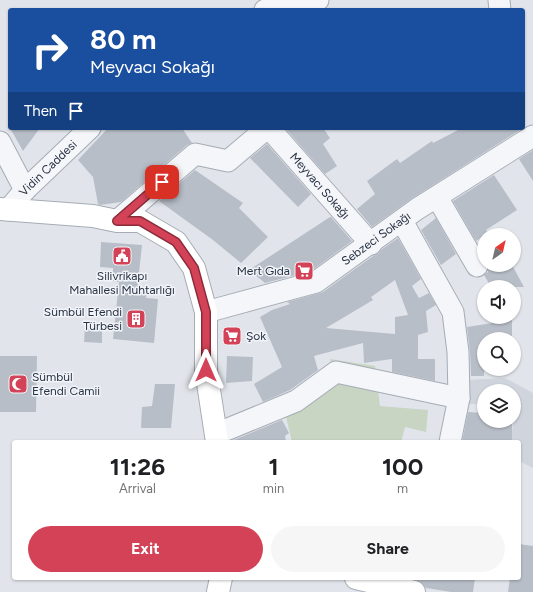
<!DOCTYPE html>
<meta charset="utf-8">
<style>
body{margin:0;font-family:Figtree,sans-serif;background:#f6f6f6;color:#202124;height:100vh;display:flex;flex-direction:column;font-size:15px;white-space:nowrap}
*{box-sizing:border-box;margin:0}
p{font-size:13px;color:#757577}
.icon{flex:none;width:22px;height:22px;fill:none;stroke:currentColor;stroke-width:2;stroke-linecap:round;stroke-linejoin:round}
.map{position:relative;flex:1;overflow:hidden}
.side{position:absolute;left:12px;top:440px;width:509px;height:140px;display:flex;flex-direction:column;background:#fff;border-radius:4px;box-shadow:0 1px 3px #0004}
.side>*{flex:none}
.banner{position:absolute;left:8px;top:8px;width:517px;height:122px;border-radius:4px;box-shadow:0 1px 3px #0004;background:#1a4fa0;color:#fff;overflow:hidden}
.needle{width:26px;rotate:34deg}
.fabs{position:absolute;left:477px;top:228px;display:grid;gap:8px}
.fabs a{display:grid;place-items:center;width:44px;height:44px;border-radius:50%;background:#fff;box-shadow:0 1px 3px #0004;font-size:20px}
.pin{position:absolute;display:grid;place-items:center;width:34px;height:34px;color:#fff;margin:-17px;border-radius:8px;box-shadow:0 2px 6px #0006}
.me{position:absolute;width:44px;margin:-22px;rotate:0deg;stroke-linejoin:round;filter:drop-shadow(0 0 3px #0008)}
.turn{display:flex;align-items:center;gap:14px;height:84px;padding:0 16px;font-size:18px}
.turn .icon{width:52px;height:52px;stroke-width:2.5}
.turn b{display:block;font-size:28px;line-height:34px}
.then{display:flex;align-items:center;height:38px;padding:0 16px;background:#0003;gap:8px;font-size:15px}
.eta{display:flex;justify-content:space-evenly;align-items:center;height:68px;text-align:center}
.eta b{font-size:24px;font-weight:700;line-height:28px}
.primary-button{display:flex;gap:8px;margin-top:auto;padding:8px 16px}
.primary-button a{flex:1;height:46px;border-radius:24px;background:#d44257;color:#fff;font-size:16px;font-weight:700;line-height:46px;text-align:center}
.primary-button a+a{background:#f6f6f6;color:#202124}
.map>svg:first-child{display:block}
.built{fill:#cfd4dd}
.green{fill:#c7d5c2}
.building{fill:#b8bec8;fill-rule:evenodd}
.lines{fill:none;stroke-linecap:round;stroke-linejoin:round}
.street-casing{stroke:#a6acb5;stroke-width:23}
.secondary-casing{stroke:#a6acb5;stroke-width:24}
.street{stroke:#f4f6f9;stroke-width:21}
.secondary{stroke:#fff;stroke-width:22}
.route-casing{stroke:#8a2b39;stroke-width:10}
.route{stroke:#d44257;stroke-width:7}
.labels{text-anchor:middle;stroke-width:3;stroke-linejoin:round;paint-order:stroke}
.street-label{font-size:12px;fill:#293243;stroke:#f1f4f8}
.poi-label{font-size:12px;fill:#293243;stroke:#f1f4f8;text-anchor:end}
</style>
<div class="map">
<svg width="533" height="592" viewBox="0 0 533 592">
<rect width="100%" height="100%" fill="#e1e5eb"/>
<path class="built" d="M505 378 533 393V468L519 461V442H510L514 421V391H484V404H463L466 380Z"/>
<path class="green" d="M330 359 375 366 380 406 428 410 426 432 405 427 401 442H292L284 408 335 378Z"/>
<path class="building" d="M10 128H40L23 151Z
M108 128H182L192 143 187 145 121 202 100 205 98 204 93 177 78 160Z
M285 128H323L330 138 323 144 337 166 325 174Z
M462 128H523L411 199 372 227 357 209 375 194 367 181 397 159 400 163 432 141 433 143Z
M267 144 311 194 298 207 250 158Z
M533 150V181L519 159Z
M195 170 243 203 239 208 268 237 241 263 213 240 159 201Z
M494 175 517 210 486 230 488 233 476 241 453 201Z
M330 217H331L352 241 311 271 265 283 249 270Z
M436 218 456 254 441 265 421 230Z
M398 238 421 279 412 286 419 298 429 293 436 305 426 311 428 332 418 335V359H435V381L392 372V359L364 363 363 343 314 356 318 370 290 390 263 402 254 384 282 367 260 317 272 310 290 304 287 302 323 292 373 256 379 253 381 250ZM395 280 408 315 395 317V334L326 328 373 300 371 297Z
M101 242 142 245 137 292 147 293 146 298 158 299 154 343 113 339 119 282 113 281V268L100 267Z
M489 265H512L524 287H491L484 275 488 272Z
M512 320V339H484V376H471L470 352 467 327Z
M85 327 102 328V343L84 342Z
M0 356H37L36 412H0Z
M227 356 253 357 252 381 226 383Z
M155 384H175L171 428H141L142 407 152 406Z
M468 412 484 413V421H512V442H462Z
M282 420 289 433 285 436 286 442H229Z
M519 544 533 546V592H508L510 578H519Z
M412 578H475L473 592H451L426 588 422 583Z"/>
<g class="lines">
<g class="street-casing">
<g id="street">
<path d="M499 0 500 10"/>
<path d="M265 10 318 0"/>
<path id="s1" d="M269 128 371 244"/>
<path d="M0 142 25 190"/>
<path d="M437 197 477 266"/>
<path id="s2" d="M8 210 25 190 90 128"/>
<path d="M117 221 195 154 228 161 267 128"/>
<path d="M402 221 453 312 458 352 459 398 450 442"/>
<path id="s3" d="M206 312 316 282 417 209 533 136"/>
<path d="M216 434 296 401 336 372 459 398"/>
</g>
</g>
<g class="secondary-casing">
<path id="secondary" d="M0 209 93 216 117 221H140L176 242 194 268 206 312V370L217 442
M356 578 414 592
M218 592 221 578"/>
</g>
<use href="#street" class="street"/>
<use href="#secondary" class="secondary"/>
</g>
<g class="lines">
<g class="route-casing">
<path id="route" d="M162 182 117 221H140L176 242 194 268 206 312V370"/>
</g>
<use href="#route" class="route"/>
</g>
<defs>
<g id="civic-square" transform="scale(1)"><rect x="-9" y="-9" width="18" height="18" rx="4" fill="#d44257" stroke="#f1f4f8"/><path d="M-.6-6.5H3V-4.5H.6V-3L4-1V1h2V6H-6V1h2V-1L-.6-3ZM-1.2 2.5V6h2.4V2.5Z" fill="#fff"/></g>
<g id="supermarket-square" transform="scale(1)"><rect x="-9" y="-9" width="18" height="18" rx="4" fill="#d44257" stroke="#f1f4f8"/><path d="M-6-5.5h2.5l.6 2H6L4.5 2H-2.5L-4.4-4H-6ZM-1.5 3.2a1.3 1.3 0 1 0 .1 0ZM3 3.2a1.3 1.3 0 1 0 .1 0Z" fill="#fff"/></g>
<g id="building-square" transform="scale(1)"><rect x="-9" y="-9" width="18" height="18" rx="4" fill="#d44257" stroke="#f1f4f8"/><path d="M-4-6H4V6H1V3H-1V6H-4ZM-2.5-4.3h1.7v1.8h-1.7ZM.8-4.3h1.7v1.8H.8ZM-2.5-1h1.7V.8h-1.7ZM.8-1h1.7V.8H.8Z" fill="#fff"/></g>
<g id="mosque-square" transform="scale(1)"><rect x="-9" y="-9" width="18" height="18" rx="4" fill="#d44257" stroke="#f1f4f8"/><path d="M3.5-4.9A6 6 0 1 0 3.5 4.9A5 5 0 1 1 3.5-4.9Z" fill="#fff"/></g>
</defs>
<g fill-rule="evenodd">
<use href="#civic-square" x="122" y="256"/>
<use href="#supermarket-square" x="304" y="271"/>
<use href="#building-square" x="136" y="319"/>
<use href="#supermarket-square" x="232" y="336"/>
<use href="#mosque-square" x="18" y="384"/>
</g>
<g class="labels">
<g class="street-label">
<text dy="4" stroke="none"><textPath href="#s2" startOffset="58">Vidin Caddesi</textPath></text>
<text dy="4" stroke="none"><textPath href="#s1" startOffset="77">Meyvacı Sokağı</textPath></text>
<text dy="4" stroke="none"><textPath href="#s3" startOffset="188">Sebzeci Sokağı</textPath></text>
</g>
<g class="poi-label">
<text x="290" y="275">Mert Gıda</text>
<text x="122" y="280" text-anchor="middle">Silivrikapı<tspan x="122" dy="14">Mahallesi Muhtarlığı</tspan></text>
<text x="122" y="316">Sümbül Efendi<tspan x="122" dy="14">Türbesi</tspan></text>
<text x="246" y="340" text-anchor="start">Şok</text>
<text x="32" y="381" text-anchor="start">Sümbül<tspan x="32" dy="14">Efendi Camii</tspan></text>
</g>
</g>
</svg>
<div class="fabs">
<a><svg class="needle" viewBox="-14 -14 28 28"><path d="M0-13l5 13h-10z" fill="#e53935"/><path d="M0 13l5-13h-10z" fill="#757577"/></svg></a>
<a><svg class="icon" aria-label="sound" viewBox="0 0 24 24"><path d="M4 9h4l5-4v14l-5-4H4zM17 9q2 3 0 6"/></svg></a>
<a><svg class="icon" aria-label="search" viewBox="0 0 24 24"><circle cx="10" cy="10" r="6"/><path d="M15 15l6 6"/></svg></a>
<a><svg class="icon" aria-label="layers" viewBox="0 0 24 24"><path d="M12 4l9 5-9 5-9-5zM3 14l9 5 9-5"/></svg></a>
</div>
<div class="pin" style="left:162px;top:182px;background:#d93025"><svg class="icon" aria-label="arrive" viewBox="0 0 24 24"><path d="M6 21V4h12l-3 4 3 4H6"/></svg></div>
<svg class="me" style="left:206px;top:370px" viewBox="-20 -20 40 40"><path d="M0-17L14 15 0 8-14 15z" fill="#d44257" stroke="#fff" stroke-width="4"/></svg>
<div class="banner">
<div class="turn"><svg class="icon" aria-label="right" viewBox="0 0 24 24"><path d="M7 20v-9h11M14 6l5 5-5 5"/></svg><div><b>80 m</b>Meyvacı Sokağı</div></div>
<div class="then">Then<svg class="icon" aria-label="arrive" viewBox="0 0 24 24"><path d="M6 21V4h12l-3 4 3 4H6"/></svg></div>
</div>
<section class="side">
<div class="eta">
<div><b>11:26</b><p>Arrival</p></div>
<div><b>1</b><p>min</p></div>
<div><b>100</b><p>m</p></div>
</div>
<div class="primary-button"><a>Exit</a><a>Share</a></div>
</section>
</div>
